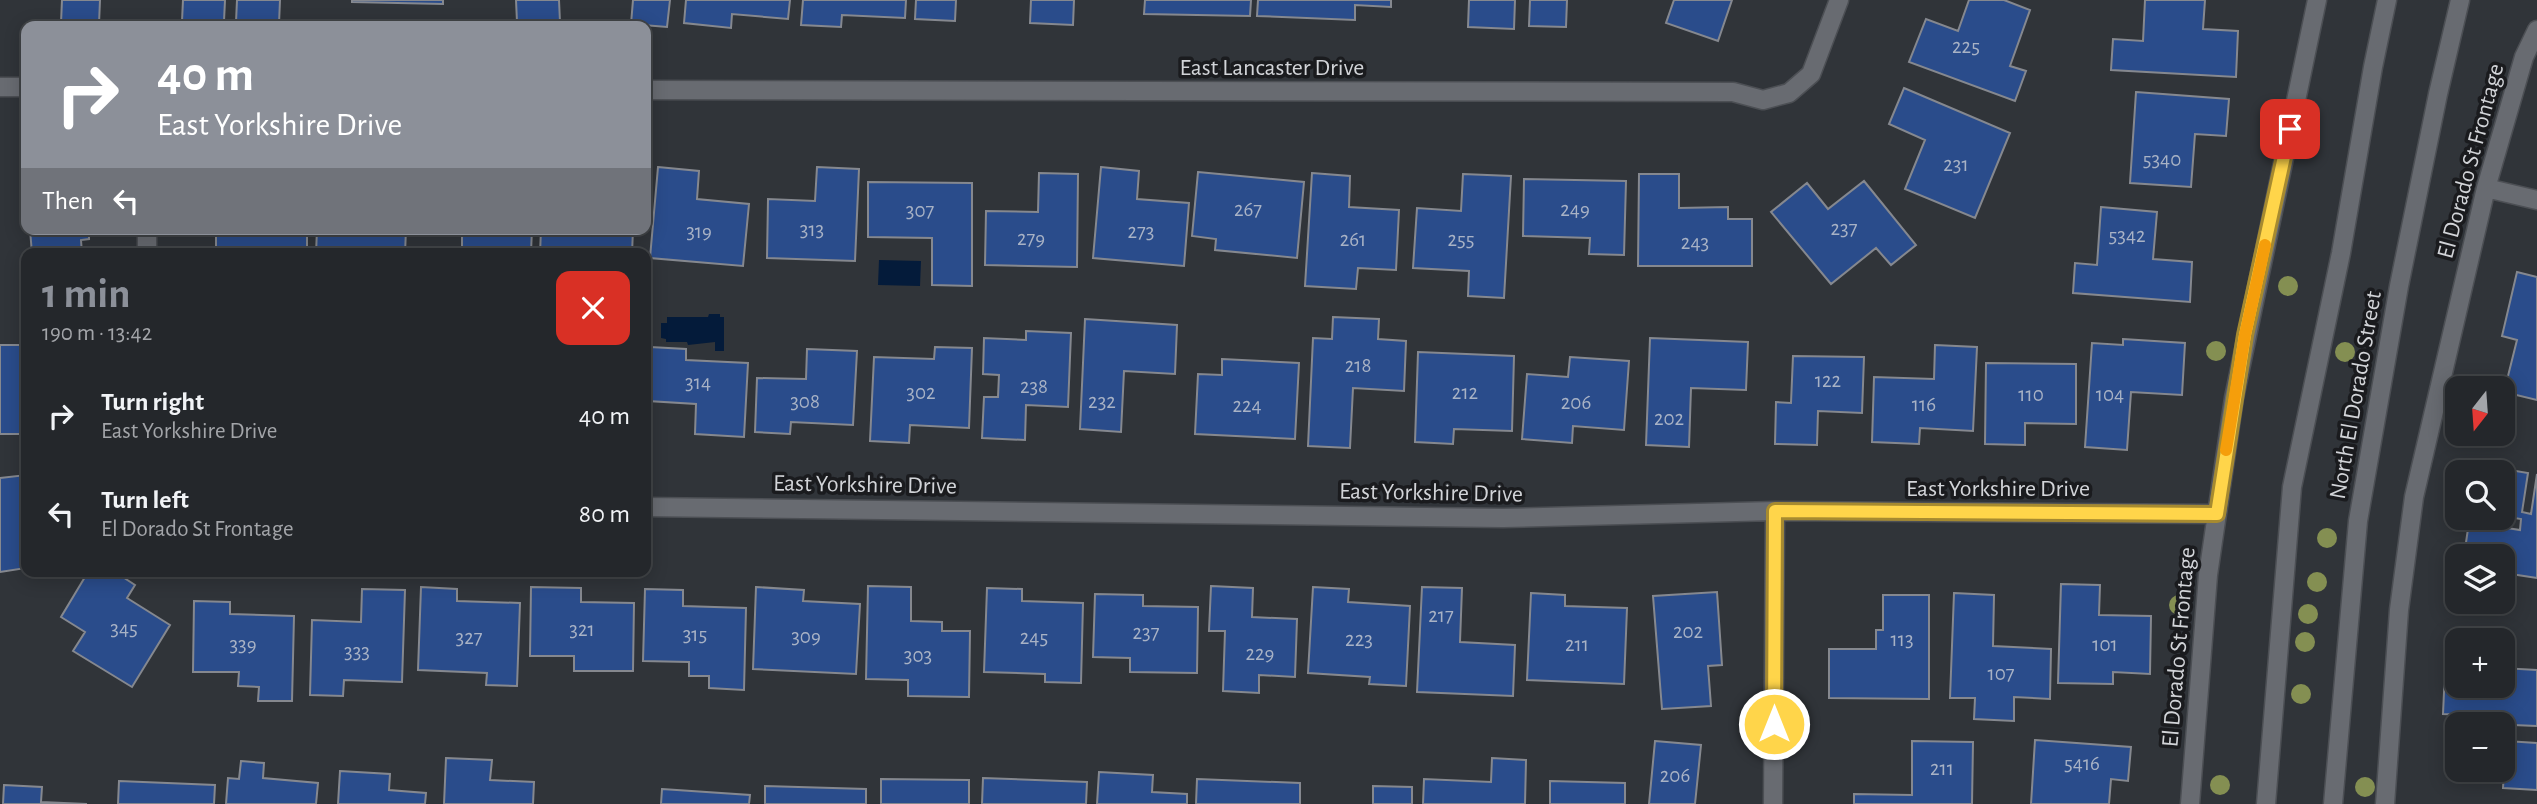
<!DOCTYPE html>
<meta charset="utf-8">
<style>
body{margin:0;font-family:"Alegreya Sans",sans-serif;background:#303337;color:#f1f3f6;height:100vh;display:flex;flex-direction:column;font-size:26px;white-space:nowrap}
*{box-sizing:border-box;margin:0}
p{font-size:23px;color:#a3a5a9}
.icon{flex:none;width:38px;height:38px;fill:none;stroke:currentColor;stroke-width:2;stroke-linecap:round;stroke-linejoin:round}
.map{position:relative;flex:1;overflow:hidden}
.panel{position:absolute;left:21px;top:248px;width:630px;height:329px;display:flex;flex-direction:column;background:#24272b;border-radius:14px;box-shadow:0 4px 18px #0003,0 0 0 2px #414447}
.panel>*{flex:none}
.guide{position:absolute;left:21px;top:21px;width:630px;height:214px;border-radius:14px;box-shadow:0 4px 18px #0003,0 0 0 2px #414447;background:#8c9099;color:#fff;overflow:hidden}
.needle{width:46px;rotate:197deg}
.controls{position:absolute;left:2445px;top:376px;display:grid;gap:14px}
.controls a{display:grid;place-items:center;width:70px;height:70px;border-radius:14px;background:#24272b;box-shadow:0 4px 18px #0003,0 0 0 2px #414447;font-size:35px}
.pin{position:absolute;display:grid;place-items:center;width:60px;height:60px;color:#fff;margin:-30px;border-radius:14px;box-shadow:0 4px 10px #0006}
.me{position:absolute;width:77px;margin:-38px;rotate:0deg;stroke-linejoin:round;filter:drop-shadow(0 0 5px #0008)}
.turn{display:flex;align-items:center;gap:24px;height:147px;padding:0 21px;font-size:32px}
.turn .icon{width:91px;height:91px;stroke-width:2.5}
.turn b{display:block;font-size:49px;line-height:60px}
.then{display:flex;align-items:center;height:66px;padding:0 21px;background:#0003;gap:14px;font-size:26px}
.round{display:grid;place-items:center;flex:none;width:74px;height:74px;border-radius:14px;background:#303337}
.head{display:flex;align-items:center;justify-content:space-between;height:119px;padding:0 21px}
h1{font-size:42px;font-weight:600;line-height:52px;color:#8c9099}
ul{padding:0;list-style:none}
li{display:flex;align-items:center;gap:21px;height:98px;padding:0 21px}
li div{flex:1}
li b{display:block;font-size:26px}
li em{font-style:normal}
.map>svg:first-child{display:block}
.water{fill:#041b3a}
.building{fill:#2a4c8b;stroke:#85888f;stroke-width:2}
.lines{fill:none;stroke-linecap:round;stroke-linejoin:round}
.minor-casing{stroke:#4c4f54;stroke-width:21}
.secondary-casing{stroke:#4c4f54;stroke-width:21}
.minor{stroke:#686b71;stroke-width:18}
.secondary{stroke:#686b71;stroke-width:18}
.tree{fill:#848f52}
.route-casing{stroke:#a68a30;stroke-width:18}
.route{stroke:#ffd54a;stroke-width:12}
.slow{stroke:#f59e0b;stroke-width:12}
.labels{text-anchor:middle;stroke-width:7;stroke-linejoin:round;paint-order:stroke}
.number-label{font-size:21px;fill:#a8b2c5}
.street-label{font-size:24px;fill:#d2d4d8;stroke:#1a1b1e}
</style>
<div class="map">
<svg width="2537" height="804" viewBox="0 0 2537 804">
<rect width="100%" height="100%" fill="#303439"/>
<path class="water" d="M879 260 921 261 920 286 878 285Z
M709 314H720V317H724V351H715V342L688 345 687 342H666V339L661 338V323H667V317H708Z"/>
<path class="building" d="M62 0H100L99 24 61 23Z
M183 0H225L224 21H182Z
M237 0H280L279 24 236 22Z
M352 0H443V4L352 2Z
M516 0H559L560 22H517Z
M633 0H670L667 27 631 24Z
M686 0H790L788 19 732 14 731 28 684 23Z
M803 0H906L905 18 842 15 841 27 801 25Z
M916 0H956L955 21 915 19Z
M1031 0H1074L1073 25 1030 23Z
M1145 0H1251L1250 16 1144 14Z
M1258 0H1391V7L1355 5V20L1257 16Z
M1469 0H1515L1514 29 1468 27Z
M1530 0H1567L1566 27 1529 26Z
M1674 0H1732L1718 41 1666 23Z
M1969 0H2004L2030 10 2010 66 2026 71 2015 101 1909 62 1926 19 1958 31Z
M2145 0H2205L2203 29 2238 31 2236 77 2111 70 2113 39 2143 41Z
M1904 88 2010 133 1975 218 1905 189 1925 140 1889 124Z
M2136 92 2229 99 2226 136 2195 134 2191 187 2130 183Z
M658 167 699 171 697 199 749 204 743 266 650 258Z
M817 167 859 169 855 261 767 258 768 199 815 201Z
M1101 167 1139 171 1137 199 1189 203 1184 266 1093 258Z
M1198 172 1304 182 1297 258 1215 250 1216 239 1192 236Z
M1039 173 1078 174 1077 267 985 265 986 211 1038 212Z
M1312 173 1350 176 1349 207 1399 210 1396 270 1358 268 1356 289 1305 286Z
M1463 174 1511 176 1504 298 1468 296 1469 271 1413 268 1417 208 1461 211Z
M1639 174H1679V208L1728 207V219H1752V266H1638Z
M1524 179 1626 181 1624 255 1589 254 1590 238 1523 236Z
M1864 181 1916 245 1891 265 1876 248 1831 284 1771 212 1807 183 1828 209Z
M868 182 972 183V286L932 285V238L868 237Z
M2101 207 2157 212 2153 259 2192 262 2190 302 2073 293 2075 263 2097 265Z
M30 229H89V239L81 240 82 254H32Z
M216 229H307V254H216Z
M317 229H406L405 254H316Z
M429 229H532L531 252 498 250V254H462V236L428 234Z
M541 229H633L632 254H540Z
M2517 272 2537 277V400L2504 392 2517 340 2502 336Z
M1333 317 1379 319 1378 339 1406 341 1404 391 1353 388 1350 448 1308 446 1313 338 1332 339Z
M1085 319 1177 325 1175 374 1124 371 1121 432 1080 429Z
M1026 331 1071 333 1068 407 1026 405 1025 440 982 438 984 397H998L999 375 983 374 984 338 1026 340Z
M1650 338 1748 342 1746 390 1691 388 1689 447 1646 445Z
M2123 339 2185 343 2182 395 2131 392 2127 450 2085 447 2092 343 2123 345Z
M0 345H26V434H0Z
M1935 345 1977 347 1973 431 1920 428 1919 444 1872 442 1874 377 1934 379Z
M650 347 686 349V360L748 363 744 437 695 434 696 404 648 401Z
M935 347 972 348 969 428 910 425 909 443 870 441 874 357 934 359Z
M807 349 857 351 853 425 791 422 790 434 755 432 757 378 806 379Z
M1418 352 1514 356 1512 431 1454 429 1453 444 1415 442Z
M1793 356 1864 357 1862 413 1818 411 1817 445 1775 444 1776 402 1791 403Z
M1570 357 1629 361 1624 430 1573 426 1572 443 1522 439 1527 374 1568 377Z
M1222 359 1299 363 1295 439 1195 434 1198 374 1222 375Z
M1986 363 2076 364V424L2025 423V445L1985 444Z
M2486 466 2528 473 2522 512 2531 514 2537 474V578L2504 573 2502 584V556H2464L2469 522 2520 530 2521 519 2502 516V472H2485Z
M26 475V568L0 572V478Z
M88 572H115L135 585 127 598 170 625 132 687 73 651 85 632 61 617Z
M2061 584 2100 585 2099 615 2151 616 2150 674 2113 672V684L2058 683Z
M868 586 911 587V621L942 622V631H970L969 697 908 696V680L866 679Z
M1211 586 1253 588 1252 617 1297 619 1295 677 1259 675V693L1223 691 1225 631H1209Z
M421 587 457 589V601L520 603 517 686 486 685 487 673 418 670Z
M531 587 581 588V602L634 603 633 671H574V656H530Z
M756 587 804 590 803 601 860 604 856 674 753 669Z
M1313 587 1349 589 1348 602 1410 606 1406 686 1369 684 1370 677 1308 673Z
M1422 587 1462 588 1460 642 1515 645 1513 696 1417 692Z
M987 588 1022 589V601L1083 603 1081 683 1045 682V674L984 672Z
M362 589 405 590 402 682 344 680 343 696 310 695 312 620 361 622Z
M645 589 683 590V606L746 608 744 690 709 688V676H689V662L643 661Z
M1717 592 1722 665 1708 666 1711 706 1662 709 1653 596Z
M1531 593 1565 595V606L1627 608 1624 684 1527 680Z
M1954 593 1994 595 1993 646 2051 649 2050 699 2014 697V721L1974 719 1975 698H1950Z
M1095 594 1143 595V606L1198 607 1197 673 1130 672V658L1093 657Z
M1883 595H1929V699L1829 698V649H1876V630H1883Z
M194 601 230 602V614L294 616 292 701H258L259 687 238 686 239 672H193Z
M2446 649H2457V686H2502V668L2537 670V726L2489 724V716L2443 714Z
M2457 733V770H2495V777L2455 775Z
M2035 740 2131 747 2128 781 2111 779 2109 804H2031Z
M1655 741 1701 745 1695 804H1649Z
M1912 741 1973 742 1972 804H1854V794L1912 795Z
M2506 741 2537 743V790L2503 788Z
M446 758 492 760 490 780 534 782 533 804H444Z
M1492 758 1526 760 1525 804H1423L1424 779 1491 782Z
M241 761 264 763 263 778 318 783 316 804H226L228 778 239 779Z
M340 771 390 774 389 790 426 793 425 804H338Z
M1099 772 1153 775 1152 792 1187 794V804H1097Z
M983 778 1087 782 1086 804H982Z
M881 779 969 780V804H881Z
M1197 779 1300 783V804H1196Z
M119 781 215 785 214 804H118Z
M1550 781 1625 783V804H1550Z
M4 785 42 787 41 802 87 804H3Z
M765 786 866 789V804H765Z
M1373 786 1412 787V804H1373Z
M662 789 750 795 749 804H661Z"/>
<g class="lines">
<g class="minor-casing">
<path id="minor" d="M0 87H26
M646 90 1733 92 1763 100 1789 93 1811 74 1839 0
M2486 188 2537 200
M147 254V229
M646 507 1503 518 1775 511 2216 514
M1773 804 1775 511
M2190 804 2208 575 2234 398 2317 0
M2385 804 2399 610 2414 497 2486 188 2524 57 2537 30"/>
</g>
<g class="secondary-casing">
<path id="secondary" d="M2266 804 2292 487 2341 253 2373 67 2387 0
M2333 804 2358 521 2399 286 2438 94 2460 0"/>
</g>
<use href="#minor" class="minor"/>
<use href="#secondary" class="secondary"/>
</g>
<g class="tree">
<circle cx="2288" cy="286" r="10"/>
<circle cx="2216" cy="351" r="10"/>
<circle cx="2345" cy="352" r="10"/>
<circle cx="2327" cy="538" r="10"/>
<circle cx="2317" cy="582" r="10"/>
<circle cx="2179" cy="605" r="10"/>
<circle cx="2308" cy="614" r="10"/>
<circle cx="2305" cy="642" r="10"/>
<circle cx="2301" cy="694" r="10"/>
<circle cx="2220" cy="785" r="10"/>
<circle cx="2365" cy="787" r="10"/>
</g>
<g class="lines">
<g class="route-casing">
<path id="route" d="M1774 724 1775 511 2217 514 2245 335 2290 129"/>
</g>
<use href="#route" class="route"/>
<path class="slow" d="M2226 450 2245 335 2265 245"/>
</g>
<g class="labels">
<g class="number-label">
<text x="1966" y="53">225</text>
<text x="2162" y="166">5340</text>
<text x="1956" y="171">231</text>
<text x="1248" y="216">267</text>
<text x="1575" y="216">249</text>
<text x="920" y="217">307</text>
<text x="1844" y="235">237</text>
<text x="812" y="236">313</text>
<text x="699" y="238">319</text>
<text x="1141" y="238">273</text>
<text x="2127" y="242">5342</text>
<text x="1031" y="245">279</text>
<text x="1353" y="246">261</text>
<text x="1461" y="246">255</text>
<text x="1695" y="249">243</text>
<text x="1358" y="372">218</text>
<text x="1828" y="387">122</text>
<text x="698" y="389">314</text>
<text x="1034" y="393">238</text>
<text x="921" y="399">302</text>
<text x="1465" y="399">212</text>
<text x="2031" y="401">110</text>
<text x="2110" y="401">104</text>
<text x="805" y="408">308</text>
<text x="1102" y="408">232</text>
<text x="1576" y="409">206</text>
<text x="1924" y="411">116</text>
<text x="1247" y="412">224</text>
<text x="1669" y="425">202</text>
<text x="1441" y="622">217</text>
<text x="124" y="635">345</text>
<text x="582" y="636">321</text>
<text x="1688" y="638">202</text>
<text x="1146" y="639">237</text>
<text x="695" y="641">315</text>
<text x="806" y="643">309</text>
<text x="469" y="644">327</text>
<text x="1034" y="644">245</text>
<text x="1359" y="646">223</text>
<text x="1902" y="646">113</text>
<text x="243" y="651">339</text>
<text x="1577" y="651">211</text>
<text x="2105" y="651">101</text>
<text x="357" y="658">333</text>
<text x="1260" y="660">229</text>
<text x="918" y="662">303</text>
<text x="2001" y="680">107</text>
<text x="2082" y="770">5416</text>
<text x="1942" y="775">211</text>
<text x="1675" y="782">206</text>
</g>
<g class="street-label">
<text x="1272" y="75">East Lancaster Drive</text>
<text transform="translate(2470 161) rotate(-75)" y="8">El Dorado St Frontage</text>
<text transform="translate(2355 395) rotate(-80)" y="8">North El Dorado Street</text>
<text transform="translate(865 484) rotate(1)" y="8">East Yorkshire Drive</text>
<text x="1998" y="496">East Yorkshire Drive</text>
<text transform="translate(1431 492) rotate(1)" y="8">East Yorkshire Drive</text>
<text transform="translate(2178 647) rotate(-85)" y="8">El Dorado St Frontage</text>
</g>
</g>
</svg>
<div class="controls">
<a><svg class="needle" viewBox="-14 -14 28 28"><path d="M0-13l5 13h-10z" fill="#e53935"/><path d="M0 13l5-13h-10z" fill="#a3a5a9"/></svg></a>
<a><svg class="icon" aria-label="search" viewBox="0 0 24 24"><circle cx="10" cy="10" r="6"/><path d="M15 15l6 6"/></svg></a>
<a><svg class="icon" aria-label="layers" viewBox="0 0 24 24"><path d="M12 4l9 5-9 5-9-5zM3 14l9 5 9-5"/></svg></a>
<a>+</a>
<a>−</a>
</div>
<div class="pin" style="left:2290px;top:129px;background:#d93025"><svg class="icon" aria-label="arrive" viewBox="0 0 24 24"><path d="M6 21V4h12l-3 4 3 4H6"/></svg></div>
<svg class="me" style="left:1774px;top:724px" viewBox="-20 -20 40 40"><circle r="17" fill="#ffd54a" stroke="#fff" stroke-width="3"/><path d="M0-11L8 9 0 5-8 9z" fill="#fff"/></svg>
<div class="guide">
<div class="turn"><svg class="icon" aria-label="right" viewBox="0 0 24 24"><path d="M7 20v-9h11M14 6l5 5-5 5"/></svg><div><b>40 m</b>East Yorkshire Drive</div></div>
<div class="then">Then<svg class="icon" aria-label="left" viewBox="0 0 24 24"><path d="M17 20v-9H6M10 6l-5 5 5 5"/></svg></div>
</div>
<section class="panel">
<div class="head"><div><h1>1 min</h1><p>190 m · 13:42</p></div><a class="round" style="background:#d93025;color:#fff"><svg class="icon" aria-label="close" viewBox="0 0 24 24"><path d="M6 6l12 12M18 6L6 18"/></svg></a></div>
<ul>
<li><svg class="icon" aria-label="right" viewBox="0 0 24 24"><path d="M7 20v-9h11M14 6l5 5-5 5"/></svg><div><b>Turn right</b><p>East Yorkshire Drive</p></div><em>40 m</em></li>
<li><svg class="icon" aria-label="left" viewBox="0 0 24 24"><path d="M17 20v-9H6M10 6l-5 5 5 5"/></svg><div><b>Turn left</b><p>El Dorado St Frontage</p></div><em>80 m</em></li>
</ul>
</section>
</div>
